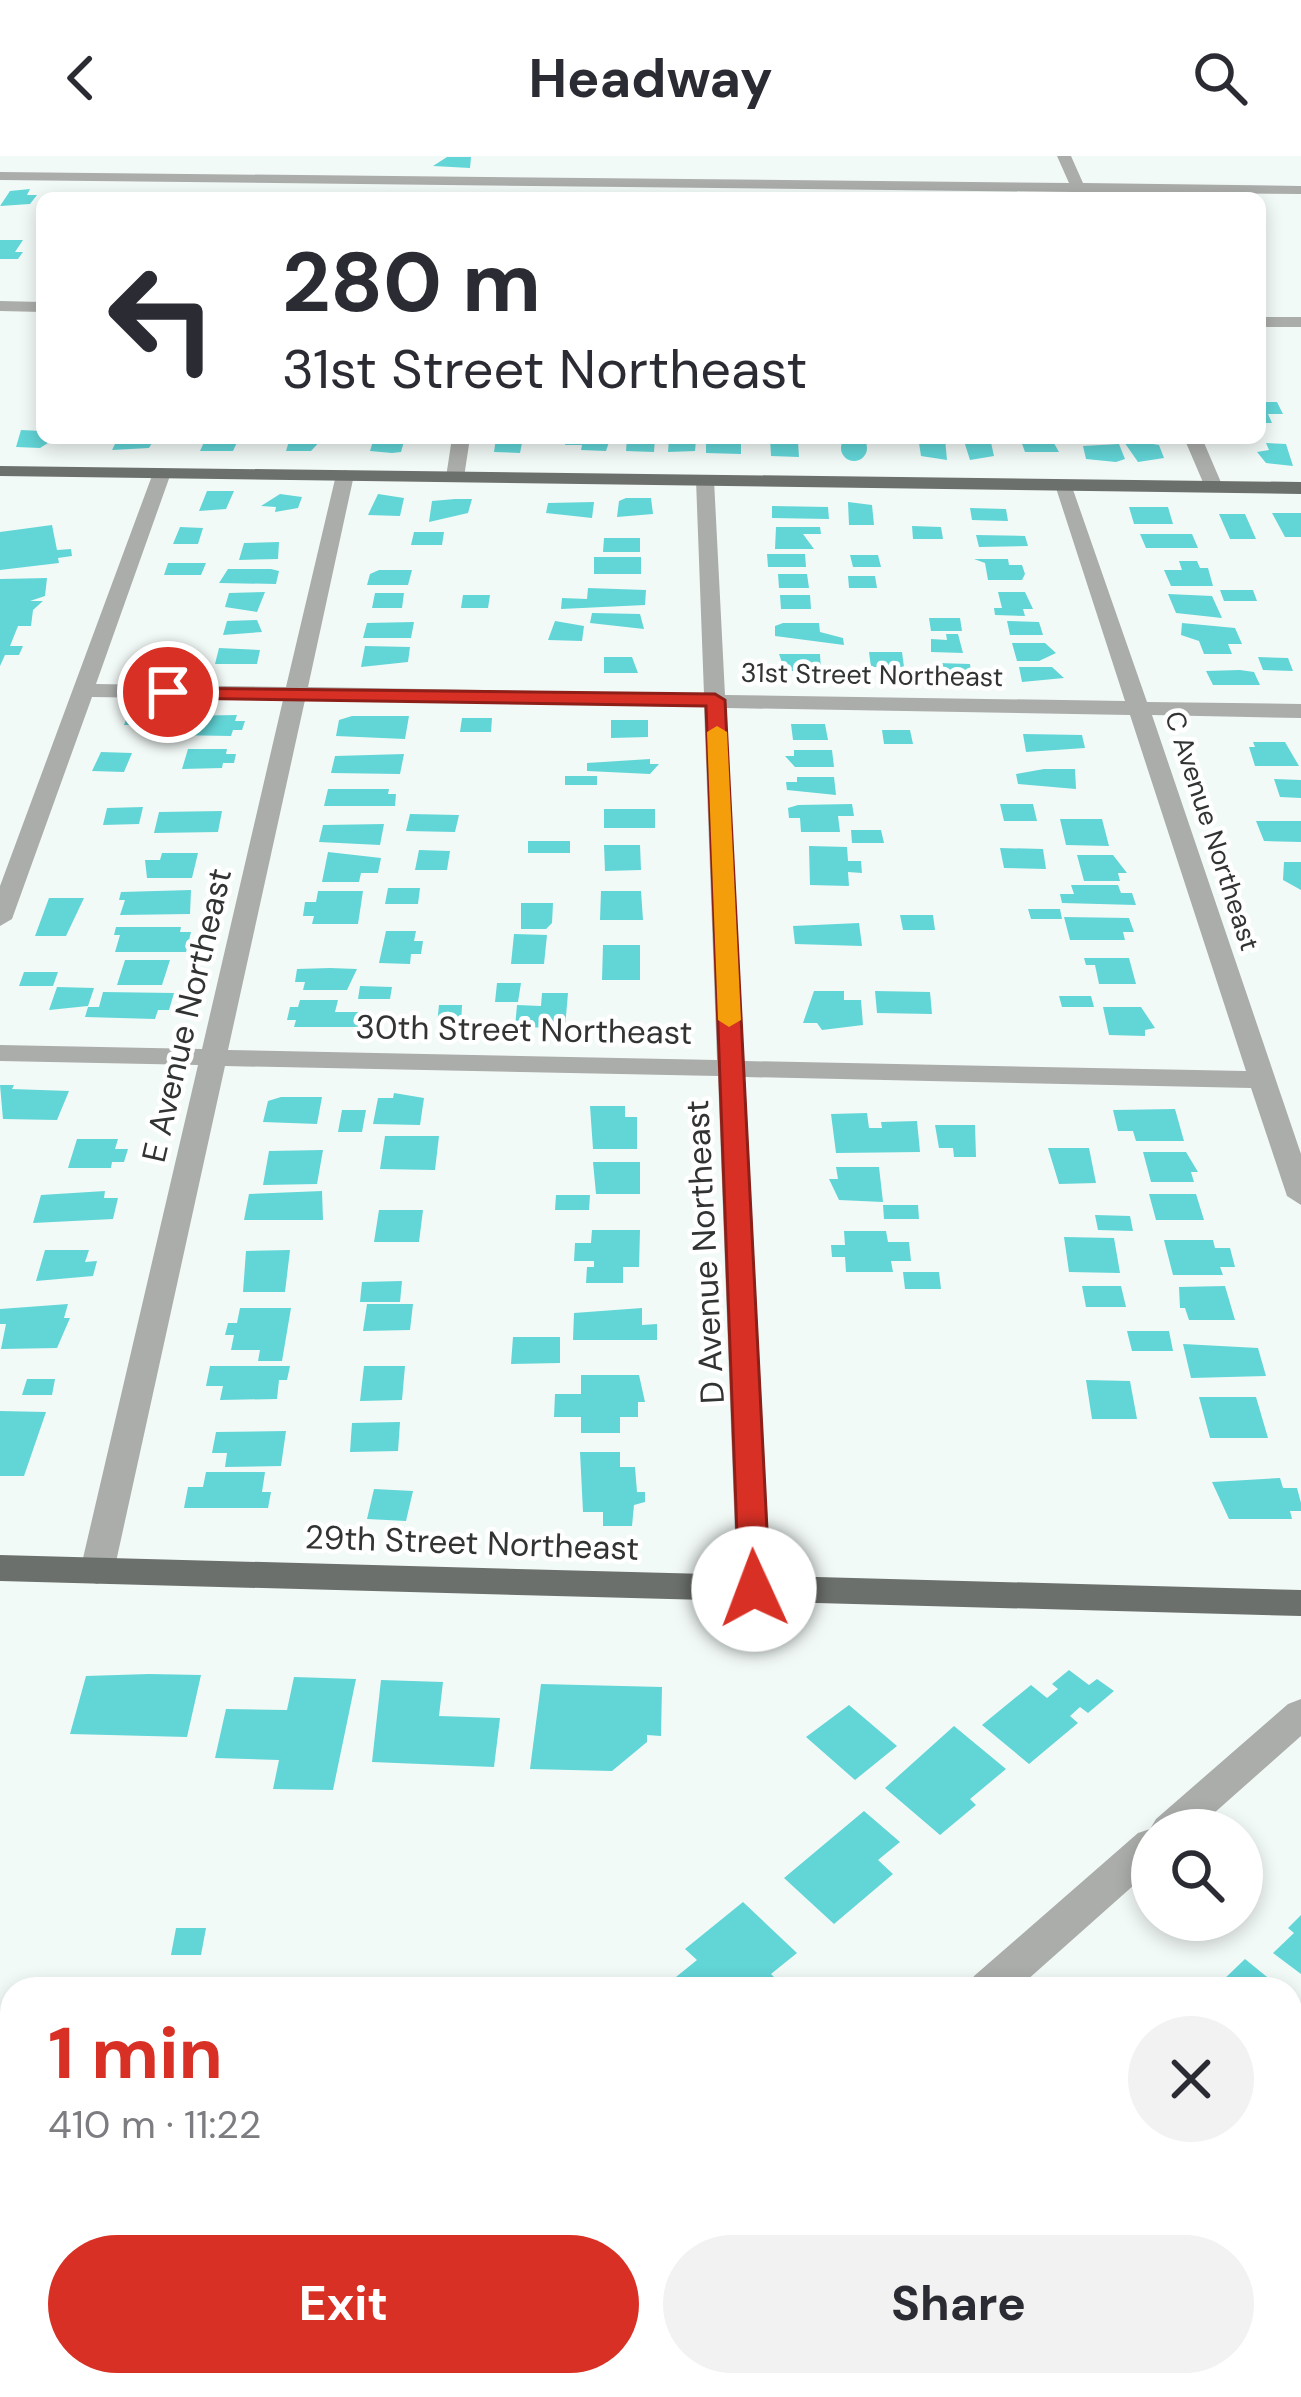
<!DOCTYPE html>
<meta charset="utf-8">
<style>
body{margin:0;font-family:"DM Sans",sans-serif;background:#f2f2f3;color:#2b2b33;height:100vh;display:flex;flex-direction:column;font-size:45px;white-space:nowrap}
*{box-sizing:border-box;margin:0}
p{font-size:39px;color:#7c7c81}
.icon{flex:none;width:66px;height:66px;fill:none;stroke:currentColor;stroke-width:2;stroke-linecap:round;stroke-linejoin:round}
.map{position:relative;flex:1;overflow:hidden}
.side{position:absolute;left:0px;top:1821px;width:1302px;height:420px;display:flex;flex-direction:column;background:#fff;border-radius:36px 36px 0 0;box-shadow:0 6px 18px #0003}
.side>*{flex:none}
.top-card{position:absolute;left:36px;top:36px;width:1230px;height:252px;border-radius:18px;box-shadow:0 6px 18px #0003;background:#fff;color:#2b2b33;overflow:hidden}
.tools{position:absolute;left:1131px;top:1653px;display:grid;gap:24px}
.tools a{display:grid;place-items:center;width:132px;height:132px;border-radius:50%;background:#fff;box-shadow:0 6px 18px #0003;font-size:60px}
.pin{position:absolute;display:grid;place-items:center;width:102px;height:102px;color:#fff;margin:-51px;border:6px solid #fff;border-radius:50%;box-shadow:0 3px 12px #0007}
.me{position:absolute;width:132px;margin:-66px;rotate:358deg;stroke-linejoin:round;filter:drop-shadow(0 0 9px #0008)}
.turn{display:flex;align-items:center;gap:42px;height:252px;padding:0 48px;font-size:54px}
.turn .icon{width:156px;height:156px;stroke-width:2.5}
.turn b{display:block;font-size:84px;line-height:102px}
.round{display:grid;place-items:center;flex:none;width:126px;height:126px;border-radius:63px;background:#f2f2f3}
.summary{display:flex;align-items:center;justify-content:space-between;height:204px;padding:0 48px}
h1{font-size:72px;font-weight:700;line-height:90px;color:#d93025}
.cta{display:flex;gap:24px;margin-top:auto;padding:24px 48px}
.cta a{flex:1;height:138px;border-radius:72px;background:#d93025;color:#fff;font-size:48px;font-weight:700;line-height:138px;text-align:center}
.cta a+a{background:#f2f2f3;color:#2b2b33}
header{display:flex;justify-content:space-between;align-items:center;height:156px;padding:0 48px;background:#fff;font-size:54px;font-weight:700}
.map>svg:first-child{display:block}
.building{fill:#62d5d7}
.lines{fill:none;stroke-linecap:round;stroke-linejoin:round}
.minor{fill:#abadab;fill-rule:evenodd}
.major{fill:#6c706c;fill-rule:evenodd}
.route{fill:#d93025;stroke:#8d1f18;stroke-width:3}
.slow{fill:#f59e0b}
.labels{text-anchor:middle;stroke-width:9;stroke-linejoin:round;paint-order:stroke}
.far-street-label{font-size:27px;fill:#313433;stroke:#fff}
.street-label{font-size:33px;fill:#313433;stroke:#fff}
</style>
<header><svg class="icon" aria-label="back" viewBox="0 0 24 24"><path d="M15 5l-7 7 7 7"/></svg>Headway<svg class="icon" aria-label="search" viewBox="0 0 24 24"><circle cx="10" cy="10" r="6"/><path d="M15 15l6 6"/></svg></header>
<div class="map">
<svg width="1301" height="2241" viewBox="0 0 1301 2241">
<rect width="100%" height="100%" fill="#f2faf7"/>
<path class="building" d="M447 1H471L470 12 433 10Z
M30 33 27 39H37L30 48 0 50 10 35Z
M0 84H23L15 96H23L18 103H0Z
M1260 246H1277L1283 258H1268L1272 267H1260Z
M21 274 42 275V282H56L40 292 16 291Z
M841 292a13 13 0 1 1 26 0a13 13 0 1 1-26 0Z
M118 282H155L149 292 112 294Z
M206 282H239L233 295H200Z
M290 282H323L311 295H286Z
M374 282H405L401 296 392 297 370 295Z
M496 282H523L520 297 494 296Z
M566 282H600L610 283 606 295 581 294 582 289H565Z
M627 282H655L654 296 626 295Z
M669 282 696 284 695 295 668 296Z
M770 282H822V286H798L799 301 771 300Z
M963 282H990L994 300 970 304Z
M1020 282H1051L1059 296H1025Z
M945 283 947 304 921 300 919 287Z
M1122 283 1159 289 1164 302 1138 306Z
M706 286 741 287V298L706 297Z
M1266 287 1286 288 1293 310 1266 307 1257 296 1269 294Z
M1119 288 1125 303 1116 306 1086 303 1083 290Z
M207 335H234L226 353 199 355Z
M280 338 302 341 298 352 275 356 276 351 261 350Z
M378 338 404 342 400 360 368 359Z
M626 342H651L653 358 617 361 619 345Z
M455 343H472L468 357 429 366 432 345Z
M594 346 592 362 546 357 548 347Z
M848 346 872 349 874 369H849Z
M772 350 828 351 829 363 772 362Z
M1129 351H1168L1173 368H1134Z
M970 352 1006 353 1008 365 972 364Z
M1272 357H1301V381H1285Z
M1219 358H1245L1256 383H1230Z
M52 369 57 394 71 393 72 400 58 402 59 407 0 414V376Z
M912 370 941 371 943 383H913Z
M180 371 203 372 198 388H173Z
M776 371H820L821 378H803L814 393H775Z
M414 376H444L442 389H411Z
M1140 378H1192L1198 392H1146Z
M976 379 1025 380 1028 390 979 391Z
M604 382H640V396H603Z
M279 386 278 403 239 404 244 387Z
M767 398H805L806 411H768Z
M850 399H878L881 411H853Z
M594 401H641V418H594Z
M974 403H1008L1009 409H1022L1025 418 1022 424H988L985 407Z
M1179 405H1197L1200 412H1208L1213 430H1171L1164 414H1182Z
M168 407H206L201 419H164Z
M228 413H271L279 415 276 428 219 427Z
M379 414H412L408 429H367L370 418Z
M778 418H807L809 432H779Z
M848 420H875L877 432H849Z
M47 422 45 440 30 445H43L33 454 31 470H18L10 490H23L19 499H5L0 510V423Z
M588 432 646 434 645 449 561 453 562 442 587 443Z
M1220 434H1253L1257 445H1224Z
M265 436 257 456 225 451 229 437Z
M998 436H1025L1033 453H1023L1025 460 995 459 994 452H1002Z
M375 437H404L402 452H372Z
M1168 438 1212 440 1222 462 1176 457Z
M463 439H490L488 452H461Z
M780 439H810L811 453H781Z
M592 457 640 458 644 473 590 467Z
M929 462H960L962 475H931Z
M257 464 262 476 223 479 227 465Z
M555 465 584 470 582 485 548 484Z
M1007 465 1039 466 1043 479H1010Z
M414 466 411 482H363L367 467Z
M783 467H819L820 476 843 482 844 489 775 480V470Z
M1182 467 1235 472 1242 488H1228L1232 498H1204L1199 485 1181 479Z
M946 478H958L963 497 931 496V483L947 484Z
M1012 487H1045L1056 497 1039 505H1017Z
M165 488H183L177 512H148L150 493Z
M365 490 410 491 408 506 361 511Z
M219 492 260 494 257 508H215Z
M869 496H902L904 511H871Z
M779 498H820L821 515H785Z
M604 501H632L638 517H604Z
M1258 501 1288 502 1293 515 1263 514Z
M937 507 970 508 972 522 939 521Z
M1019 511H1052L1064 522 1022 526Z
M1240 514 1254 516 1260 529H1213L1206 515Z
M129 556 159 557 155 569H124Z
M237 559 235 565H245L242 574H233L231 580 171 579 177 560Z
M352 560H409L405 583 336 580 339 564Z
M462 562H492L491 576H460Z
M611 564H648V581L611 582Z
M791 568H825L828 584H793Z
M882 574H910L913 588H884Z
M1023 578 1082 579 1085 592 1026 596Z
M1253 586H1285L1299 610H1255L1249 591H1255Z
M188 593H227L226 598H236L234 607H223L222 612 182 613Z
M794 594H832L834 611H795L785 600H794Z
M101 596 132 597 124 616 92 615Z
M404 598 400 618 331 617 335 600Z
M650 603V608H659L650 618 587 615V607Z
M1044 613H1075L1076 633 1018 628 1016 618Z
M565 620H597V629H565Z
M797 621H834L836 639 787 634 786 626H797Z
M1274 623 1301 624V642L1280 641Z
M328 633H389L388 638H396L395 650H324Z
M852 648 854 660H838L840 676H801L800 662H789L788 652 798 649Z
M1000 648H1033L1037 665H1004Z
M143 651 139 668 103 669 107 652Z
M604 653H655V672H604Z
M222 655 218 676 154 677 159 656Z
M410 658 459 659 455 676 406 675Z
M1060 663H1102L1109 690 1066 689Z
M1256 665H1301V686L1264 685Z
M384 668 380 689 319 686 323 669Z
M851 674H881L884 687H852Z
M528 685H570V697H528Z
M604 689H640L641 714 605 715Z
M809 690 847 691 848 705H861L862 717 848 716 849 730 810 729Z
M1000 692 1043 693 1046 713 1004 712Z
M419 694 450 695 447 714H415Z
M328 696 381 702 378 717H361L359 726H322Z
M162 697H198L192 722H147L145 704H160Z
M1077 699H1113L1127 717H1118L1120 725H1084Z
M1284 706H1301V734L1283 724Z
M1071 729H1118L1121 737H1132L1136 749 1062 747 1060 738H1074Z
M388 732H420L418 748H385Z
M191 734 190 758 120 759 125 744H119L121 736Z
M318 735H363L358 768H312L314 760H303L305 746H316Z
M601 735H641L643 764H600Z
M49 742H84L66 780H35Z
M521 747H553L552 767 546 773H521Z
M1028 753H1060L1062 763H1031Z
M900 759H933L935 774H903Z
M1064 761 1129 762 1134 776H1123L1125 784H1070Z
M859 767 862 790 795 788 793 770Z
M116 771H181L180 776H191L186 796H115L120 779H114Z
M386 775H416L414 785H423L421 798H411L410 808 379 807Z
M514 778 547 779 544 808H511Z
M603 789H640V824H602Z
M1084 802H1129L1136 828H1099L1095 809H1086Z
M125 804H170L162 829H117Z
M297 813 330 812 357 813 347 834H303L305 826H295Z
M24 816H58L53 830H19Z
M497 827H521L518 846H495Z
M360 830 392 831 390 843H358Z
M57 831 94 832 88 850 49 854Z
M814 835H844V844H861L863 869 822 874 817 867H803Z
M875 835 930 836 932 858 877 857Z
M103 836 174 837 169 854H158L155 863 85 861 88 851H99Z
M542 837H568L565 872 515 871 517 849 541 850Z
M1059 840H1091L1094 851H1062Z
M300 844H338L335 856H372L370 871H294L296 864H287L290 851H298Z
M439 849H462L461 868H437Z
M1103 851H1141L1155 872 1145 874V880L1109 879Z
M0 929H14L12 933 69 935 57 964 3 963Z
M394 937 424 942 420 969 373 968 378 942H393Z
M281 941H322L317 968 263 966 268 945Z
M590 950H625V961H637V993H593Z
M1175 953 1184 985H1136L1133 975H1118L1113 954Z
M342 954H366L362 976H338Z
M867 957 869 972H882L881 966 917 965 920 996 836 997 831 958Z
M935 969H975L976 1001H954L953 992H939Z
M385 980H439L435 1014 380 1013Z
M77 983H118L115 993H128L124 1006H112L111 1012H68Z
M1048 992H1089L1096 1027 1059 1028Z
M323 994 317 1028 263 1029 269 995Z
M1143 996H1186L1198 1016H1191L1194 1026H1151Z
M593 1006H640V1038H596Z
M836 1011H879L883 1046 839 1044 829 1023H838Z
M105 1035 104 1042H118L113 1063 33 1067 41 1039Z
M322 1035 323 1064H244L249 1038Z
M1149 1038H1196L1204 1064H1156Z
M556 1039H590L589 1054H555Z
M883 1049H918L919 1063H884Z
M379 1054H423L419 1086H374Z
M1095 1059 1130 1060 1133 1075 1098 1074Z
M592 1074H640L639 1111H623V1127H586L587 1111H594V1105H574L575 1087H591Z
M844 1075H886L888 1086H909L911 1105H891L893 1116H846L845 1101H832L831 1089H845Z
M1064 1081 1114 1082 1120 1117 1069 1116Z
M1164 1084H1213L1215 1092H1230L1235 1111H1220L1223 1119H1173Z
M45 1094H89L85 1106 97 1105 93 1120 36 1125Z
M290 1094 285 1136H243L246 1095Z
M903 1116H939L941 1133H905Z
M402 1125 400 1146H360L362 1126Z
M1082 1130H1121L1126 1151H1086Z
M1225 1130 1235 1164H1189L1185 1152H1180L1179 1131Z
M68 1148 64 1162H70L57 1192 1 1193 6 1168H0V1153Z
M367 1148H413L410 1174 363 1175Z
M240 1152H291L282 1205H258L260 1194H231L234 1179H225L228 1167H237Z
M642 1152V1169L657 1168V1184H573L574 1157Z
M1127 1175H1169L1173 1195H1132Z
M513 1181H560V1207L511 1208Z
M1183 1188 1258 1192 1266 1220 1191 1222Z
M210 1210H290L287 1224H279L277 1243 220 1244 223 1230H206Z
M364 1210H405L402 1244 360 1245Z
M581 1219H639L645 1246H638V1261H620V1277H581V1261H554L555 1238H581Z
M27 1223H55L52 1239H22Z
M1086 1224 1130 1225 1137 1263H1092Z
M1199 1241H1256L1268 1282H1210Z
M0 1255 46 1256 24 1320H0Z
M400 1266 398 1295 350 1296 352 1267Z
M286 1275 281 1310 225 1311 227 1297H212L216 1276Z
M580 1296H620V1311H635L637 1336H645V1346L634 1349 632 1370H603V1356H583Z
M206 1316H265L262 1336H271L268 1352H184L188 1331H203Z
M1280 1322 1283 1332H1297L1301 1347V1355H1290L1292 1363H1229L1212 1326Z
M374 1333 413 1335 406 1365 367 1363Z
M1069 1514 1089 1529 1097 1523 1114 1535 1088 1557 1080 1551 1070 1560 1078 1567 1029 1608 982 1569 1031 1529 1047 1542 1058 1533 1052 1528Z
M149 1518 201 1519 187 1581 70 1578 86 1520Z
M294 1521 356 1523 333 1634 273 1633 279 1604 215 1602 226 1553 287 1554Z
M381 1524 443 1526 439 1560 500 1562 494 1611 372 1606Z
M541 1528 662 1531 661 1580 647 1579V1586L612 1615 530 1613Z
M849 1549 897 1590 855 1624 806 1581Z
M954 1570 1006 1613 970 1643 976 1649 940 1679 885 1632Z
M864 1655 900 1686 878 1704 893 1718 834 1768 784 1722Z
M743 1746 797 1797 771 1818 775 1822 763 1833H680L671 1825 697 1804 685 1793Z
M1301 1759V1818L1273 1797 1294 1777 1288 1772Z
M176 1772H206L201 1799H171Z
M1245 1803 1282 1833H1224L1221 1826Z
M145 2229H280L265 2241H144L139 2234Z
M875 2229H970L981 2241H887Z"/>
<g class="lines">
<path class="minor" d="M1057 0H1071L1083 27 1301 30V38L1087 36 1090 42H1076L1073 36 0 24V16L1069 27Z
M0 145 42 146V156L0 155Z
M1260 161H1301V171H1260Z
M452 282H470L464 321 455 326 446 321Z
M1184 282H1202L1223 331 1221 335 1205 331Z
M162 312 171 317 96 528 286 531 336 319 345 314 354 319 308 531 704 538 696 324 705 319 714 324 725 539 1125 545 1055 329 1070 325 1147 546 1301 548V562L1152 559 1301 998V1049L1287 1040 1251 932 745 921 771 1433 766 1442 754 1446 742 1442 737 1433 718 920 225 910 114 1415 109 1424 97 1428 85 1424 80 1415 198 909 0 905V889L202 893 283 544 92 541 12 763 0 770V730L153 317ZM305 544 704 551 717 904 228 894ZM726 552 1130 559 1246 915 744 905Z
M1301 1543V1580L1195 1674H1152V1713L1017 1833H968L974 1820 1138 1677 1150 1673 1156 1663 1288 1548Z
M508 2229H562L557 2241H503Z"/>
<path class="major" d="M0 310 1301 326V338L0 320Z
M0 1399 1301 1434V1460L0 1425Z"/>
</g>
<path class="route" d="M161 532 715 538 725 544 770 1433 766 1442H743L739 1433 706 550 168 542 161 540Z"/>
<path class="slow" d="M717 570 727 576 741 864 729 871 718 864 707 576Z"/>
<g class="labels">
<g class="far-street-label">
<text transform="translate(872 519) rotate(1)" y="9">31st Street Northeast</text>
<text transform="translate(1212 675) rotate(72)" y="9">C Avenue Northeast</text>
</g>
<g class="street-label">
<text transform="translate(186 859) rotate(-77)" y="12">E Avenue Northeast</text>
<text transform="translate(524 873) rotate(1)" y="12">30th Street Northeast</text>
<text transform="translate(704 1096) rotate(-93)" y="12">D Avenue Northeast</text>
<text transform="translate(472 1386) rotate(2)" y="12">29th Street Northeast</text>
</g>
</g>
</svg>
<div class="tools">
<a><svg class="icon" aria-label="search" viewBox="0 0 24 24"><circle cx="10" cy="10" r="6"/><path d="M15 15l6 6"/></svg></a>
</div>
<div class="pin" style="left:168px;top:536px;background:#d93025"><svg class="icon" aria-label="arrive" viewBox="0 0 24 24"><path d="M6 21V4h12l-3 4 3 4H6"/></svg></div>
<svg class="me" style="left:754px;top:1433px" viewBox="-20 -20 40 40"><circle r="19" fill="#fff"/><path d="M0-13L10 11 0 6-10 11z" fill="#d93025"/></svg>
<div class="top-card">
<div class="turn"><svg class="icon" aria-label="left" viewBox="0 0 24 24"><path d="M17 20v-9H6M10 6l-5 5 5 5"/></svg><div><b>280 m</b>31st Street Northeast</div></div>
</div>
<section class="side">
<div class="summary"><div><h1>1 min</h1><p>410 m · 11:22</p></div><a class="round"><svg class="icon" aria-label="close" viewBox="0 0 24 24"><path d="M6 6l12 12M18 6L6 18"/></svg></a></div>
<div class="cta"><a>Exit</a><a>Share</a></div>
</section>
</div>
